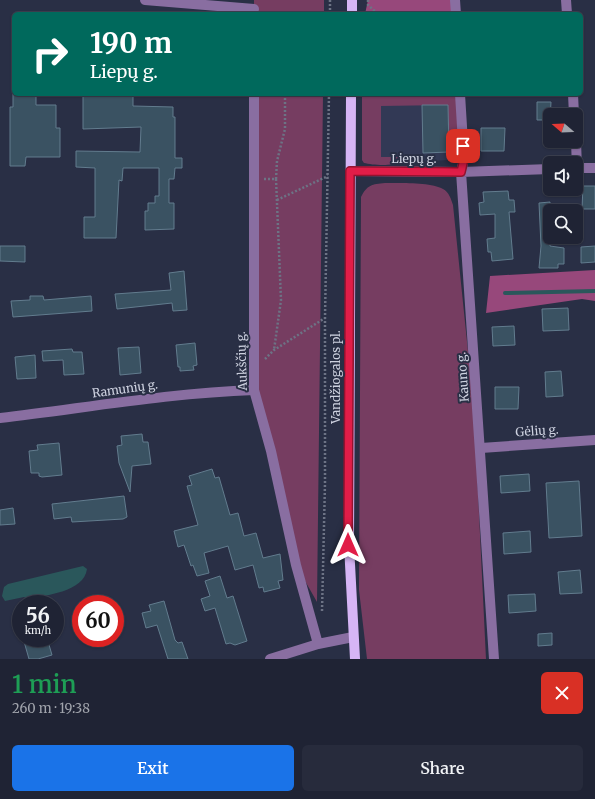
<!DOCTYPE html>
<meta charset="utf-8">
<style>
body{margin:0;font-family:Merriweather,serif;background:#272b3c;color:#f1f3f6;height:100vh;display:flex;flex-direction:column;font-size:15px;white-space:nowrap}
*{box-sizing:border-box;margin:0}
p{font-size:13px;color:#a1a4ac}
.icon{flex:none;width:22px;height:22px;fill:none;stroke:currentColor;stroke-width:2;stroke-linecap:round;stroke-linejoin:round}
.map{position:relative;height:659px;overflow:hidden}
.drawer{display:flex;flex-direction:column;background:#1f2334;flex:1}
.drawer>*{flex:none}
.hud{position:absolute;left:12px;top:12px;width:571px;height:84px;border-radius:6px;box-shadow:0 1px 3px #0004,0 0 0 1px #3c404f;background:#00695c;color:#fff;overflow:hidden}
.needle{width:26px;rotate:289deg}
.buttons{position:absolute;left:543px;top:108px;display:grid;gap:8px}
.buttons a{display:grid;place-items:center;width:40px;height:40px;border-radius:6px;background:#1f2334;box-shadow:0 1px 3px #0004,0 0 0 1px #3c404f;font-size:20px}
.speed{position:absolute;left:12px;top:595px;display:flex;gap:8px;font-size:20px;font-weight:700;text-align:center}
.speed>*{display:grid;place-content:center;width:52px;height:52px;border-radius:50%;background:#1f2334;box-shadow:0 1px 3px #0004,0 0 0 1px #3c404f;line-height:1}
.speed small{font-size:10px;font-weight:400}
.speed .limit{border:6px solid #d22;background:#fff;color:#111}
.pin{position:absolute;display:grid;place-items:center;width:34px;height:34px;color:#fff;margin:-17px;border-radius:8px;box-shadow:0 2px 6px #0006}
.me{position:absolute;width:44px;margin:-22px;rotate:0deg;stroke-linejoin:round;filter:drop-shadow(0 0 3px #0008)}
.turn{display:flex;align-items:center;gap:14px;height:84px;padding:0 12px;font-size:18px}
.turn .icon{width:52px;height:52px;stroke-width:2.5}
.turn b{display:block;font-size:28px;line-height:34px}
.round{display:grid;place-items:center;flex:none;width:42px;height:42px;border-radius:6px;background:#272b3c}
.overview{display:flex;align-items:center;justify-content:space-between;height:68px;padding:0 12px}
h1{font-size:24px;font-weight:600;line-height:30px;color:#1e9e55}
.primary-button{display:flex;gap:8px;margin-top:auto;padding:8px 12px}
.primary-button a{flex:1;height:46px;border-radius:6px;background:#1a73e8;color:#fff;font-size:16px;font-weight:600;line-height:46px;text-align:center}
.primary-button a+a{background:#272b3c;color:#f1f3f6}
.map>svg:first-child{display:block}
.built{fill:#323955}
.green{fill:#763d61}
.forest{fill:#97487b}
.water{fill:#2a575b}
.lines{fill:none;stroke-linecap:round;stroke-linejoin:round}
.stream{stroke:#2a575b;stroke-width:4}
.building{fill:#3a5262;stroke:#627c8e}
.path{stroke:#6d7385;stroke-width:2.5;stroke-dasharray:2 2;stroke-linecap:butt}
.minor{stroke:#896ea1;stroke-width:10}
.major{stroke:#d6b5f5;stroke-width:10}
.route-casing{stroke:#92132f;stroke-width:10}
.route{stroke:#e11d48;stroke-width:7}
.labels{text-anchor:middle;stroke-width:4;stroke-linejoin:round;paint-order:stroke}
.street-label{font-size:12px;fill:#cdd1df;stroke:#292f45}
</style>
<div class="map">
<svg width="595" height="659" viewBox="0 0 595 659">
<rect width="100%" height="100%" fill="#292f45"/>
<path class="built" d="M362 94H460L464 159 386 164 364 163 362 160Z"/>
<path class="green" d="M254 0H324V14H254Z
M254 94H323L317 602 296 565 254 390Z
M362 94H460L464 159 451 156 449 152 447 105 381 106V157H399L400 161C393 167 373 165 364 163L362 160Z
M385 183C400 183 431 182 443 189 449 192 451 199 453 205L474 410 486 659H367L359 590 361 197C367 185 372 184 385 183Z"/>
<path class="forest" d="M368 0H455L456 14H365Z
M595 270V301L582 299 486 313 490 276Z"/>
<path class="water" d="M83 566 87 569C84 592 46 595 28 599L24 597 5 601 2 596 4 587 8 584Z"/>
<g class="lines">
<path class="stream" d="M505 293 595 291"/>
</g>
<path class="building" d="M13 94H36V105H56V128H60V157H26L25 166H10V107H13Z
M83 94H133V106L173 107V117H175V158H182V168H175L174 179H169V203H174V229L145 230V211H148V203H155V196H159V168H123L122 181 119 180 116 238H84V217H95V168L76 167V151L140 152 141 127 83 129Z
M537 102H551L550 120H537Z
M422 105H448L449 152 423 153Z
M481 128H505L504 151H481Z
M583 186H595V209H582Z
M508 191 509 200H514L515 212H509L513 259 492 261 491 252H488L487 239 495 238V214L480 215 479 203 484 202 483 192Z
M550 202V246L564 248V264H558V268H539L541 246 539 203Z
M0 246H25V262L0 261Z
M595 246V262L581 263V247Z
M184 271 187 310 173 311 172 303 117 309 115 294 171 290 169 273Z
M30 296H43L44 300 91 296 92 311 13 317 11 301 30 300Z
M568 308 569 330 543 331 542 309Z
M514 326 515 345 493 346 492 327Z
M195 343 197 365 193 366 194 370 180 371V367H178L176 345Z
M139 347 141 373 120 375 118 348Z
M72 349 73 352H82L84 374 64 375 63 360 43 361 42 351Z
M35 355 36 378 17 379 15 357Z
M561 371 563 396 546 397 545 372Z
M495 387H519L518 409H495Z
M142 434 143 442H148L151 464 132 466 130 492 119 463 117 446 122 445 121 436Z
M59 443 62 475 42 477 39 476V473H31L29 451 38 450 37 445Z
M212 469 215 478 219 477 230 515 238 513 244 536 256 533 263 558 280 554 283 580 278 581 280 588 264 592 263 587 259 588 253 565 235 570 228 546 204 553 209 573 197 576 193 565 191 566 184 545 178 547 174 531 198 525 187 486 192 485 189 476Z
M529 474 530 491 501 493 500 476Z
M579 481 582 536 549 538 546 483Z
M124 496 127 517 123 519 72 522 71 517 54 519 52 504Z
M13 508 15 524 0 525V510Z
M530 531 531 552 504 554 503 533Z
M580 570 582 593 560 594 558 572Z
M220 576 227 598 233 596 247 641 235 645 230 643 226 644 215 608 205 611 201 599 210 596 205 581Z
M535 594 536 611 509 613 508 595Z
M164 601 175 640 178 643 182 642 188 659H168L157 625 146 628 142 613 151 611 149 605Z
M552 633V645L538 646V634Z
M23 638H47L52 655 38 659H29Z"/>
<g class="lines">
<path class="path" d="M368 0V5L378 14
M330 14V0
M264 179H276L281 300 274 350
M276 179 277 161 285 129V94
M277 200 328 176
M265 359 274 350 325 318
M322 611 325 483V318L329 94"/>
<path class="minor" d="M145 0 254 9
M455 0 456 14
M566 0 567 14
M254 94V390L271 451 296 565 318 644
M460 94 464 159 461 172 494 659
M573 94 574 115
M576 141 577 168
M576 168H595
M351 171 461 172 550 169
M0 418C85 408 169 393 254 390
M481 448 595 440
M270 659 318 644 353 637"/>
<path class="major" d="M352 14V0
M351 94 349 545 355 659"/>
</g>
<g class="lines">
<g class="route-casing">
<path id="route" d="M348 545 350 171 461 172 464 159 463 146"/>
</g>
<use href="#route" class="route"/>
</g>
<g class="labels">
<g class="street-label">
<text x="414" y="163">Liepų g.</text>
<text transform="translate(242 361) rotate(-92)" y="4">Aukščių g.</text>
<text transform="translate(336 377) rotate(-90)" y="4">Vandžiogalos pl.</text>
<text transform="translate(463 377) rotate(-94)" y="4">Kauno g.</text>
<text transform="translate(125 389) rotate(-8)" y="4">Ramunių g.</text>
<text transform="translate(537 431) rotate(-4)" y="4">Gėlių g.</text>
</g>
</g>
</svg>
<div class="buttons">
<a><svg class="needle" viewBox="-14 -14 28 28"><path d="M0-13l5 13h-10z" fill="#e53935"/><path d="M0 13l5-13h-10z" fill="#a1a4ac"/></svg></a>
<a><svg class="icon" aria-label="sound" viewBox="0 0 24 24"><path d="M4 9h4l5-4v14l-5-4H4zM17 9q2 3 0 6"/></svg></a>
<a><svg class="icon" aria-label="search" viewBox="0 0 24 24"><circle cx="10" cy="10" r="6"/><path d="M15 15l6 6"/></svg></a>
</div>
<div class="speed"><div>56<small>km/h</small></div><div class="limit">60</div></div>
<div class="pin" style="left:463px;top:146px;background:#d93025"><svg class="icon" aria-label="arrive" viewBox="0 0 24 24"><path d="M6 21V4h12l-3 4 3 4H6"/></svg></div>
<svg class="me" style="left:348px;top:545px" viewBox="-20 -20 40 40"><path d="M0-17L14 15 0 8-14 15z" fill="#e11d48" stroke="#fff" stroke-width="4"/></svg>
<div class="hud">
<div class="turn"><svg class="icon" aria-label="right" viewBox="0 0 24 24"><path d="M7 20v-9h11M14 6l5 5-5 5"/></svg><div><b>190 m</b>Liepų g.</div></div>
</div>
</div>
<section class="drawer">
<div class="overview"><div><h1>1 min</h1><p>260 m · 19:38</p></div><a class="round" style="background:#d93025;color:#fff"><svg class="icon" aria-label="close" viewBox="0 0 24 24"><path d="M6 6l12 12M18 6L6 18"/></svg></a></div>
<div class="primary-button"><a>Exit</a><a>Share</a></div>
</section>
